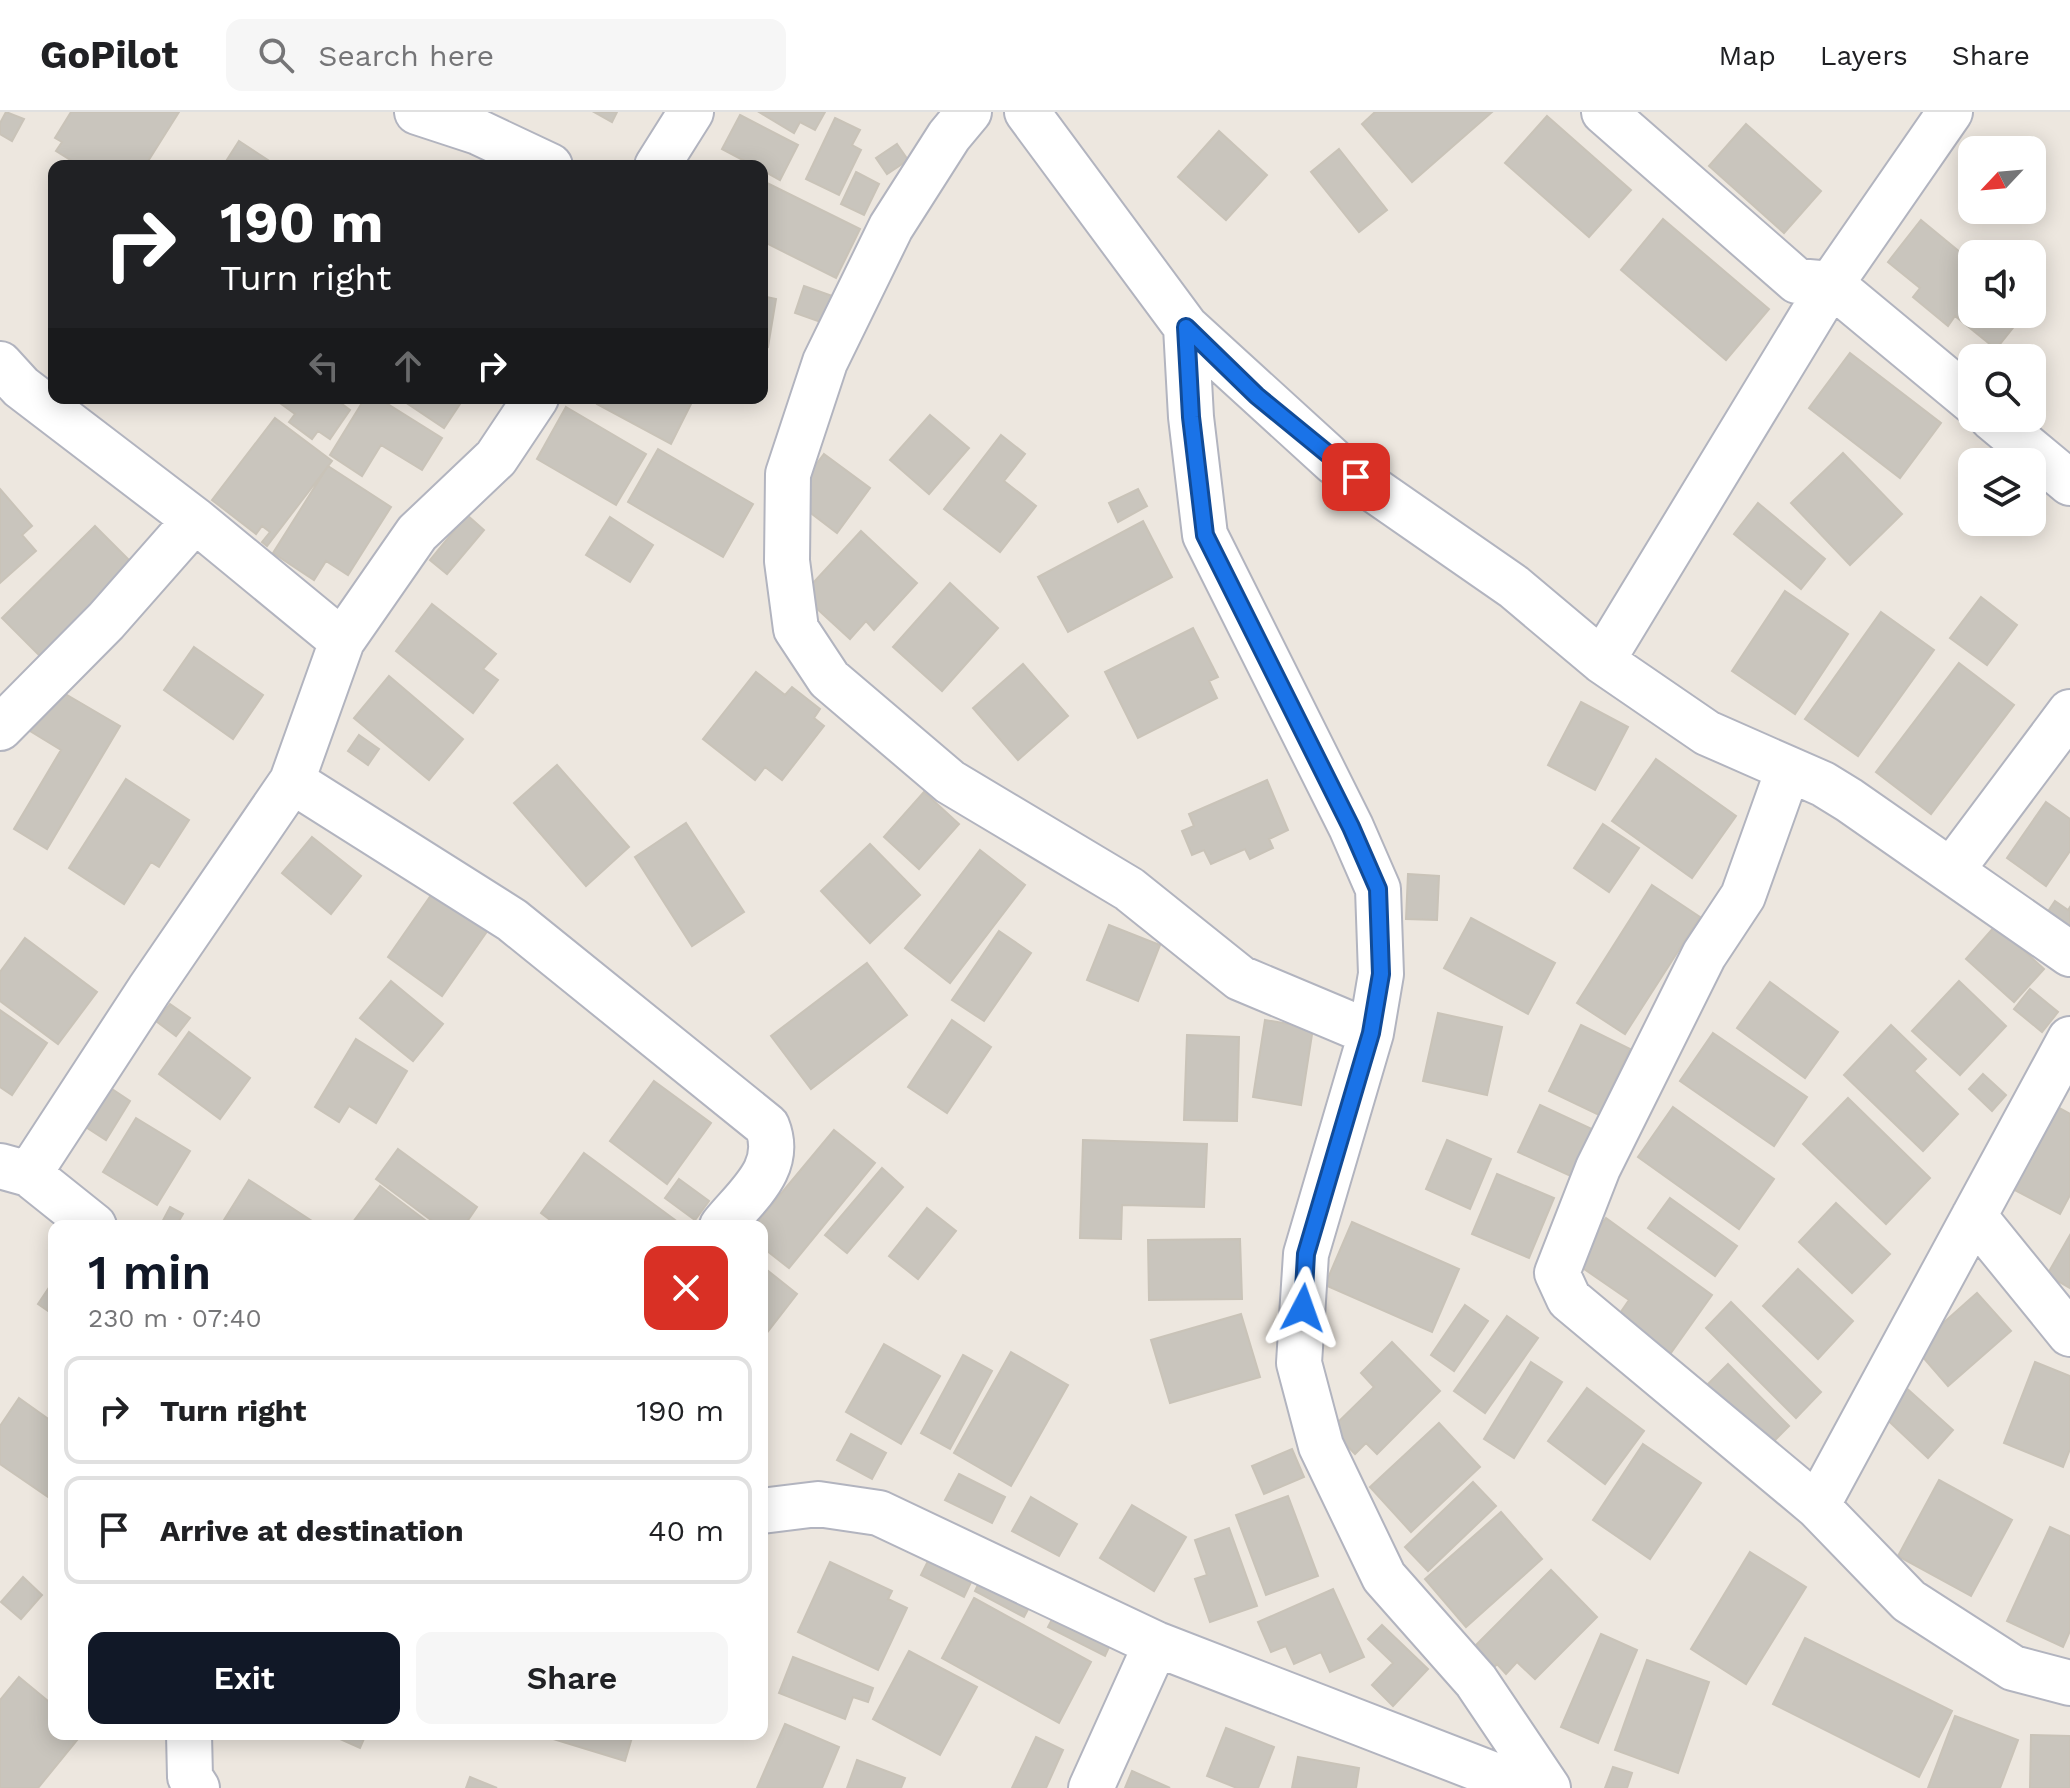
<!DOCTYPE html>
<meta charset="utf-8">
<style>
body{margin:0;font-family:"Work Sans",sans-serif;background:#f6f6f6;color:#202124;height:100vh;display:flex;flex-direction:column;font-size:30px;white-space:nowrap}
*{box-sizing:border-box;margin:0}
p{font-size:26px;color:#757577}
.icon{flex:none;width:44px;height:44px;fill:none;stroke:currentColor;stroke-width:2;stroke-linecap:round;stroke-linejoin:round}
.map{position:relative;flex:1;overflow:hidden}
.side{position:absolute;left:48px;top:1108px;width:720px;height:520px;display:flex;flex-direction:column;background:#fff;border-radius:16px;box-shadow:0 4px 20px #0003}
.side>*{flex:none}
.banner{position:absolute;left:48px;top:48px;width:720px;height:244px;border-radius:16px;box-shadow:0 4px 20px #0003;background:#202124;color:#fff;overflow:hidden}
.needle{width:52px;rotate:244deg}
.buttons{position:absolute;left:1958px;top:24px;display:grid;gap:16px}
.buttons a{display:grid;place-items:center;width:88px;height:88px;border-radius:16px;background:#fff;box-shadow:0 4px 20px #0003;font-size:40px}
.pin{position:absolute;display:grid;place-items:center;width:68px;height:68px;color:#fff;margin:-34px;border-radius:16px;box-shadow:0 4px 12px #0006}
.me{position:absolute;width:88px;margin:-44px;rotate:4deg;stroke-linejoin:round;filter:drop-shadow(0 0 6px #0008)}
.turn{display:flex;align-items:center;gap:28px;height:168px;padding:0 40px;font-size:36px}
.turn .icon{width:104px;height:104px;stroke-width:2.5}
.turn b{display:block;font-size:56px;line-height:68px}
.lanes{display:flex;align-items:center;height:76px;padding:0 40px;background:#0003;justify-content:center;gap:40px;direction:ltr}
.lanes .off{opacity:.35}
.round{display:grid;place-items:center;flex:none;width:84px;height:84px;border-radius:16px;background:#f6f6f6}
.head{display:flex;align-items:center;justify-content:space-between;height:136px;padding:0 40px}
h1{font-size:48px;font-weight:600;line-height:60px;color:#111827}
.primary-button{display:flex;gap:16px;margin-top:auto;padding:16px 40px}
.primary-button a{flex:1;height:92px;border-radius:16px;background:#111827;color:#fff;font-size:32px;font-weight:600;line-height:92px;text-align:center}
.primary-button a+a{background:#f6f6f6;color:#202124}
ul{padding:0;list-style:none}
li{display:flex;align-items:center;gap:24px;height:108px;margin:0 16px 12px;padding:0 24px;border:4px solid #e0e0e0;border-radius:16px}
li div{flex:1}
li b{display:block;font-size:30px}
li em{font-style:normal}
header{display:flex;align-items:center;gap:48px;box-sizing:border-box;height:112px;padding:0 40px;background:#fff;border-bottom:2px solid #e0e0e0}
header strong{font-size:38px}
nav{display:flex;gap:44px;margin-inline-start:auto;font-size:28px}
.search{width:560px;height:72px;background:#f6f6f6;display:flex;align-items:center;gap:20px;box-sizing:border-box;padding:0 28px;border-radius:16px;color:#757577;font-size:30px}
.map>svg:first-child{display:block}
.building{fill:#c9c5bd;stroke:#c9c3b8;stroke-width:2}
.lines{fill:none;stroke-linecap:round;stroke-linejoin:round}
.minor-casing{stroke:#b2b4bf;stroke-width:48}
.minor{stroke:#fff;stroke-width:44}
.route-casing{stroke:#114b97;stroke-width:20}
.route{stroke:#1a73e8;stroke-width:14}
</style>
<header>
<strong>GoPilot</strong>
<div class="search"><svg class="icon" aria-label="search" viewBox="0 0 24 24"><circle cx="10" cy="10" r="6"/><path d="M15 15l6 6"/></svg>Search here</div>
<nav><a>Map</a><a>Layers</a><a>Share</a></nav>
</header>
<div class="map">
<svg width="2070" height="1676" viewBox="0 0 2070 1676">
<rect width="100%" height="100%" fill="#ede7df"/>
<path class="building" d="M6 0 24 7 12 29 0 22V11Z
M71 0H179L145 54H80L56 39 62 30 55 26Z
M594 0H617L612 10Z
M759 0H825L815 18 800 10 794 21Z
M1375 0H1492L1412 70 1362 12Z
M740 3 798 33 780 68 762 58V54H754L722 37Z
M1547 4 1631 78 1589 125 1505 51Z
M835 6 860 18 852 33 861 38 839 83 806 67Z
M1746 12 1821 79 1784 121 1709 54Z
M1219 19 1267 63 1226 108 1178 65Z
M239 29 277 54H223Z
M897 32 908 48 887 62 876 46Z
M1339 37 1387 98 1359 120 1311 60Z
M856 60 879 72 864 103 841 92Z
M765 70 860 117 836 166 762 129Z
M1663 107 1769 197 1726 248 1621 158Z
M1921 108 1972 150V202H2024L1996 237 1955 204 1948 214 1913 185 1920 176 1888 150Z
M804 174 841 187 832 214 795 201Z
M762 184 776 187 768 235 762 233Z
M1850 241 1941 311 1900 366 1809 296Z
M273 286H334L350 298 330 327 318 319 312 327 289 310 295 302Z
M365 286H378L442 326 422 358 381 333 362 364 330 343Z
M399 286H464L444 316Z
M600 286H694L671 332 597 292Z
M566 295 646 342 616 393 537 347Z
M930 303 969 336 929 382 890 348Z
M275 306 332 349 267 434 262 430 270 420 262 414 256 422 212 388Z
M1001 323 1025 342 1004 369 1036 394 1000 440 944 397Z
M658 337 753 392 723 445 628 390Z
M1843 341 1902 402 1850 453 1791 391Z
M824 342 870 376 837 421 791 386Z
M328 354 391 395 348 463 326 449 314 468 273 441Z
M0 377 32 414 22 423 36 439 0 471Z
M1138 377 1147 394 1118 410 1109 391Z
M1758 391 1825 447 1801 477 1734 422Z
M467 403 484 418 447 462 430 448Z
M610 405 653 433 630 470 586 443Z
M1143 409 1172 465 1068 520 1038 465Z
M95 414 142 461 49 553 2 506Z
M861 419 917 471 874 518 866 509 850 527 802 483Z
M950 471 998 516 942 579 893 535Z
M1785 479 1848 522 1795 602 1732 559Z
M1981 485 2017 513 1987 553 1950 526Z
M432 492 496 542 483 557 498 568 473 601 396 539Z
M1881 500 1934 538 1858 644 1805 607Z
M1193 516 1218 565 1209 569 1217 586 1138 626 1105 560Z
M194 535 263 583 233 627 164 578Z
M1959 551 2014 593 1931 702 1876 660Z
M1023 552 1068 604 1018 648 973 596Z
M756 560 785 583 792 575 820 597 814 606 824 614 782 668 765 655 755 668 703 627Z
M389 564 463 627 429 668 354 606Z
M50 573 120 614 47 737 14 717 61 638 25 616Z
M1581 590 1628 615 1595 678 1548 653Z
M359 623 379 637 368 653 348 639Z
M1656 647 1736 704 1692 766 1612 709Z
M557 653 629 735 586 774 514 691Z
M126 667 189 708 159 755 151 750 124 792 69 756Z
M1267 668 1288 718 1269 727 1273 736 1250 747 1245 737 1211 752 1204 738 1192 743 1182 719 1194 714 1189 702Z
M924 680 959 712 919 757 884 725Z
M2046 690 2070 707V739L2046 774 2007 746Z
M686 711 744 800 692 834 635 745Z
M1603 712 1639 736 1609 780 1574 756Z
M312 725 361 764 331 802 282 761Z
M870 732 920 783 870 831 821 779Z
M980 738 1025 773 950 871 905 836Z
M1408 762 1439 764 1437 808 1406 807Z
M1652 773 1700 805 1625 922 1577 891Z
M434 779 488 818 442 884 388 845Z
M2055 789 2068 798 2070 795V821L2045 804Z
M1471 806 1555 851 1528 902 1444 856Z
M1109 813 1160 833 1138 889 1087 868Z
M1996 813 2044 857 2014 890 1966 847Z
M999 819 1031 841 984 909 952 888Z
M25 826 97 880 58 932 0 889V860Z
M867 851 907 903 811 977 771 924Z
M391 869 443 912 413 949 360 906Z
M1959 869 2006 914 1960 963 1912 919Z
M1770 870 1838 920 1805 966 1737 916Z
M2030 877 2058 900 2042 920 2014 897Z
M170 892 190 906 176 924 156 909Z
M0 898 47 931 12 983 0 975Z
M1438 901 1502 915 1487 983 1423 969Z
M952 908 991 935 947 1001 908 975Z
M1265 908 1313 916 1301 993 1253 985Z
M1581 913 1630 937 1599 1003 1549 979Z
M1891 913 1926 947 1914 959 1958 1002 1923 1039 1844 963Z
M189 920 250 966 220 1007 159 962Z
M1713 921 1807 985 1774 1034 1680 969Z
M1187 923 1239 925 1237 1009 1184 1008Z
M356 927 407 959 376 1011 349 994 339 1010 315 995Z
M1983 962 2006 983 1992 999 1969 977Z
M654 969 711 1011 667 1072 610 1029Z
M106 973 130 989 106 1028 81 1012Z
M1848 986 1930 1066 1886 1112 1803 1032Z
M1540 993 1596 1019 1575 1066 1518 1040Z
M2056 994 2070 1002V1083L2060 1102 2011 1076Z
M1673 995 1774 1067 1739 1117 1638 1045Z
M136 1006 190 1039 157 1093 103 1060Z
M834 1018 875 1051 789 1156 762 1135V1114H754Z
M1083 1028 1207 1032 1204 1095 1122 1093 1121 1127 1080 1126Z
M1447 1028 1491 1047 1470 1097 1426 1077Z
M398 1037 477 1095 464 1114H439L376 1067Z
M584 1041 682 1113 681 1114H558L541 1101Z
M882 1056 903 1075 847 1141 825 1123Z
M1497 1062 1554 1086 1529 1146 1472 1122Z
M679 1067 709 1089 695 1108 665 1086Z
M249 1068 315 1111 313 1114H233L224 1108Z
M380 1074 429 1111 426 1114H350Z
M1670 1086 1737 1134 1715 1164 1648 1116Z
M1836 1091 1890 1142 1852 1181 1799 1130Z
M170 1095 183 1102 176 1114H160Z
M927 1096 956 1119 918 1167 889 1144Z
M1606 1106 1712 1183 1668 1245 1616 1207 1629 1188 1574 1150Z
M1352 1110 1459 1157 1432 1220 1325 1173Z
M2070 1123V1176L2047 1163Z
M1240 1127 1242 1187 1149 1188 1148 1128Z
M762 1154 797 1182 762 1227Z
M1798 1157 1853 1209 1818 1247 1763 1194Z
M54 1168V1203L38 1192Z
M1977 1181 2011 1219 1948 1274 1915 1236Z
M1731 1190 1821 1280 1796 1306 1706 1216Z
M1465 1193 1488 1209 1454 1259 1431 1243Z
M1241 1202 1260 1265 1170 1291 1151 1228Z
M1507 1204 1538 1226 1485 1301 1454 1279Z
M1392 1230 1440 1279 1377 1342 1366 1331 1355 1342 1331 1317 1374 1275 1361 1261Z
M884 1232 940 1264 901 1332 846 1300Z
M1011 1240 1068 1273 1011 1374 954 1341Z
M963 1243 992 1259 950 1337 921 1321Z
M1531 1250 1562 1270 1514 1346 1484 1327Z
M2035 1250 2070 1264V1337L2063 1355 2004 1331Z
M1728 1252 1789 1314 1761 1342 1700 1280Z
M1903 1273 1953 1318 1928 1346 1879 1300Z
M1587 1276 1644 1319 1605 1372 1548 1329Z
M19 1286 54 1311V1389L0 1352V1314Z
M1439 1311 1480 1355 1411 1420 1370 1375Z
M851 1322 886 1341 872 1367 837 1348Z
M1643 1332 1701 1371 1650 1447 1593 1408Z
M1292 1337 1304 1365 1264 1382 1252 1354Z
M959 1362 1005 1385 992 1411 945 1388Z
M1939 1368 2012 1408 1971 1484 1898 1444Z
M1473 1370 1496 1394 1428 1459 1405 1435Z
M1288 1384 1318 1464 1266 1483 1236 1403Z
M1031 1385 1077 1412 1059 1444 1012 1419Z
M1132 1393 1186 1425 1154 1479 1100 1446Z
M1501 1400 1542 1447 1466 1515 1425 1467Z
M2050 1415 2070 1424V1519L2063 1535 2007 1509Z
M1229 1416 1257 1494 1210 1510 1195 1467 1207 1463 1195 1428Z
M1750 1440 1806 1475 1746 1572 1691 1537Z
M931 1443 974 1464 964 1485 921 1463Z
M830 1450 892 1479 888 1487 907 1496 878 1558 798 1520Z
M1551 1458 1597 1505 1535 1567 1517 1550 1506 1562 1497 1552 1488 1562 1468 1541Z
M984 1460 1034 1486 1024 1505 975 1479Z
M23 1465 42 1483 21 1507 1 1490Z
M1333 1477 1364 1545 1330 1560 1321 1540 1294 1552 1286 1534 1271 1540 1258 1510Z
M974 1486 1091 1550 1059 1611 942 1546Z
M1059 1494 1115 1522 1105 1544 1048 1515Z
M1382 1513 1428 1557 1393 1594 1372 1573 1393 1551 1368 1527Z
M1601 1522 1637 1538 1598 1631 1561 1615Z
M1805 1526 1952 1599 1919 1665 1773 1592Z
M909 1539 977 1575 940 1643 873 1607Z
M793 1545 873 1576 868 1590 853 1585 845 1607 779 1581Z
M1647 1548 1709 1570 1678 1661 1615 1638Z
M19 1565 54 1594V1622H82L38 1676H0V1588Z
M1955 1604 2018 1628 2000 1676H1928Z
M785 1612 839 1635 822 1676H757Z
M1226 1616 1274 1635 1258 1676H1237L1207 1664Z
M329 1622H366L360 1636Z
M537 1622H633L625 1649Z
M2031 1623 2070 1624V1676H2030Z
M1036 1625 1063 1638 1046 1676H1012Z
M1298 1645 1359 1656 1356 1676H1292Z
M857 1648 905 1666 901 1676H847Z
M1613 1655 1632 1661 1627 1676H1605Z
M1132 1659 1170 1676H1125Z
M470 1665 497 1676H466Z"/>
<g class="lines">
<g class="minor-casing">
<path id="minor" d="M417 0 478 20 550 54
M969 0 949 24 891 115 825 250 788 362 787 449 796 517 829 567 950 670 1129 777 1240 866 1371 921
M1027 0 1186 215 1191 305 1205 423 1351 715 1378 777 1381 862 1371 921 1306 1142 1299 1251 1321 1334 1384 1465 1476 1569 1548 1676
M1604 0 1797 169 1831 172 1972 289
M657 54 691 0
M1186 215 1334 350 1514 475 1602 549 1707 621 1823 672 1849 688 2070 842
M0 252 21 275 195 408 342 529
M1992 306 2070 371
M1602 549 1831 172 1950 0
M0 616 106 509 195 408
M1788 658 1743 784 1704 843 1598 1056 1557 1161 1569 1187 1817 1394 1909 1489 2013 1556 2070 1571
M292 669 512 808 767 1014C784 1056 747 1083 722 1114
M1951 759 2070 600
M0 1054 29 1062 94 1114
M29 1062 149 878 292 669 342 529 417 421 496 346 536 286
M1974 1104 2070 1222
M1817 1394 2070 927
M762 1399 818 1392 879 1401 1156 1532 1528 1676
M189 1622 190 1665 197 1676
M1091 1676 1156 1532"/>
</g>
<use href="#minor" class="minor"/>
</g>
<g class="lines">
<g class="route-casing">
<path id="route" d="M1303 1196 1306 1142 1371 921 1381 862 1378 777 1351 715 1205 423 1191 305 1186 215 1257 284 1356 365"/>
</g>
<use href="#route" class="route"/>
</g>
</svg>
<div class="buttons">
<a><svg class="needle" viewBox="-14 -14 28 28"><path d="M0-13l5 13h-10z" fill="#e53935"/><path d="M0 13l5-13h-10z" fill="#757577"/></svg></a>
<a><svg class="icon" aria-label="sound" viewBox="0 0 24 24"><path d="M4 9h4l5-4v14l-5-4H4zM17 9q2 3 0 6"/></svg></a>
<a><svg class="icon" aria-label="search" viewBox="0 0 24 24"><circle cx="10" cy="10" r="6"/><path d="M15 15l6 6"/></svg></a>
<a><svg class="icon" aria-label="layers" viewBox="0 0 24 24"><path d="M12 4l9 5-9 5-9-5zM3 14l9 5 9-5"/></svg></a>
</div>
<div class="pin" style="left:1356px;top:365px;background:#d93025"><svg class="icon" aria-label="arrive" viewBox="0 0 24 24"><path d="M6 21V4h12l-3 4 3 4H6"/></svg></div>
<svg class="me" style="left:1303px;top:1196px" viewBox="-20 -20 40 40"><path d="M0-17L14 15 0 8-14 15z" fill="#1a73e8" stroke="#fff" stroke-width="4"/></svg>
<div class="banner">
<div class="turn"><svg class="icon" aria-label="right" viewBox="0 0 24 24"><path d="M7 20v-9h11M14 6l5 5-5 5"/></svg><div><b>190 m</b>Turn right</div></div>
<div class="lanes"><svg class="icon off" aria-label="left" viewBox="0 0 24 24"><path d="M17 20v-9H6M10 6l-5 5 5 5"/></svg><svg class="icon off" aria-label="ahead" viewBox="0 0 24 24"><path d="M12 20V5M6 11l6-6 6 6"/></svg><svg class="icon" aria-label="right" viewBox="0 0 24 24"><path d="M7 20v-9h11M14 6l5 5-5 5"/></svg></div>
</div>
<section class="side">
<div class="head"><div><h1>1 min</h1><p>230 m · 07:40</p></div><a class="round" style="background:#d93025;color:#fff"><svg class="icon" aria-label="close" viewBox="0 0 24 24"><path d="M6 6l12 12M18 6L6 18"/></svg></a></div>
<ul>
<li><svg class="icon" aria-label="right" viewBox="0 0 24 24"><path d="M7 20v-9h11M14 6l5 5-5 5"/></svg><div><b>Turn right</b></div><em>190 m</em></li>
<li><svg class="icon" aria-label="arrive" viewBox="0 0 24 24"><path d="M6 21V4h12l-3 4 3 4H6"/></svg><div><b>Arrive at destination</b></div><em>40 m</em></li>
</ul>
<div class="primary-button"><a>Exit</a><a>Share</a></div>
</section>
</div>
